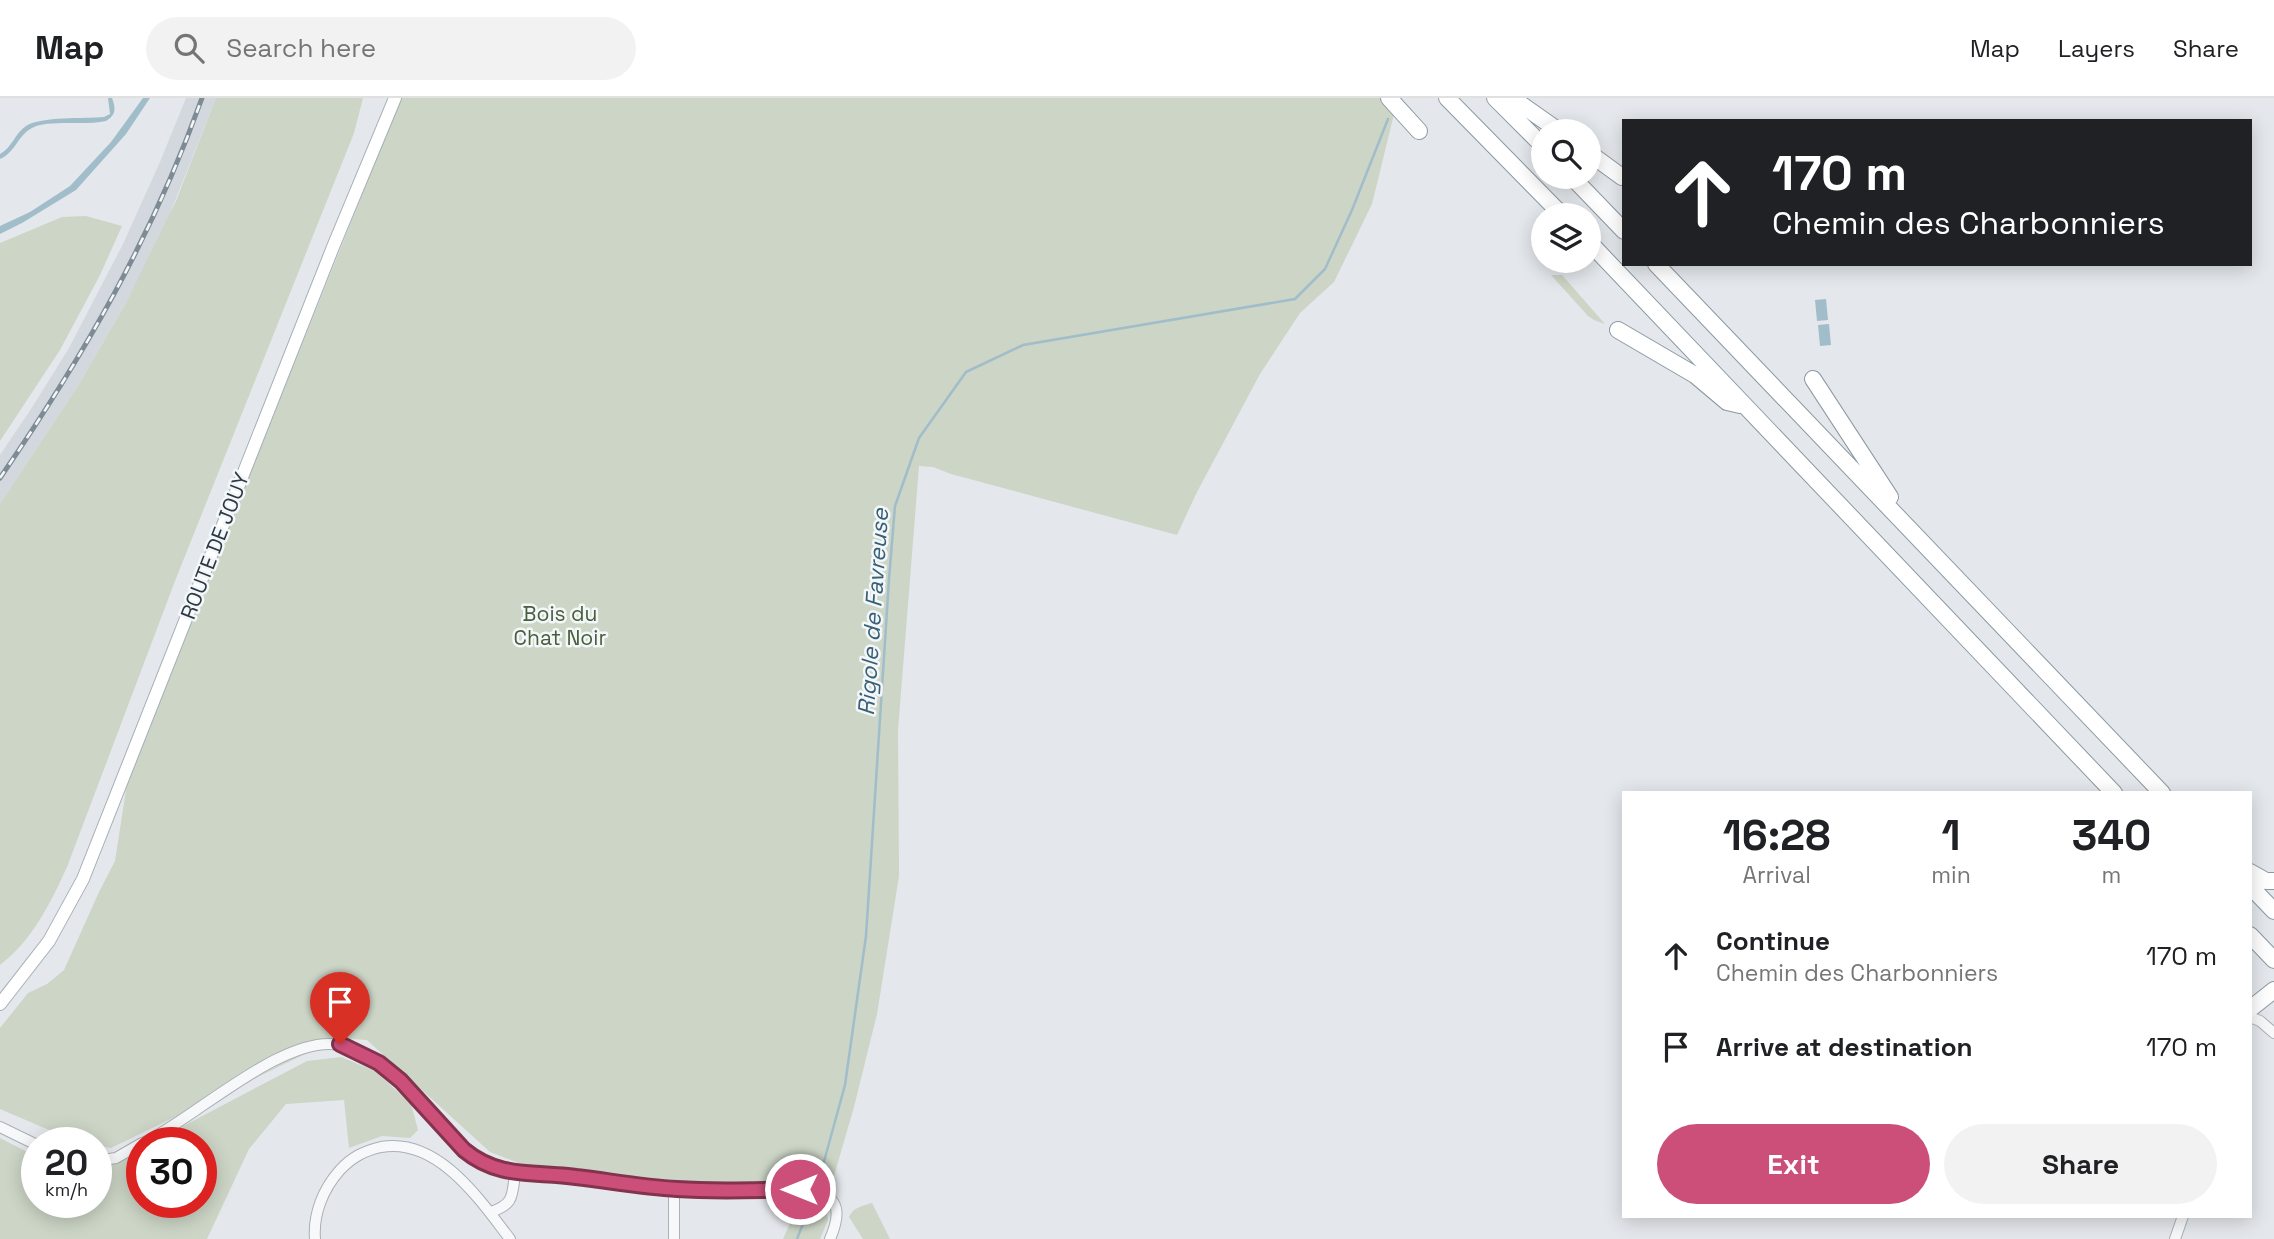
<!DOCTYPE html>
<style>
body{margin:0;font-family:"Space Grotesk",sans-serif;background:#f2f2f2;color:#202124;height:100vh;display:flex;flex-direction:column;font-size:26px;white-space:nowrap}
*{box-sizing:border-box;margin:0}
p{font-size:23px;color:#757577}
.icon{flex:none;width:38px;height:38px;fill:none;stroke:currentColor;stroke-width:2;stroke-linecap:round;stroke-linejoin:round}
.map{position:relative;flex:1;overflow:hidden}
.sheet{position:absolute;left:1622px;top:693px;width:630px;height:427px;display:flex;flex-direction:column;background:#fff;border-radius:0px;box-shadow:0 4px 18px #0003}
.sheet>*{flex:none}
.banner{position:absolute;left:1622px;top:21px;width:630px;height:147px;border-radius:0px;box-shadow:0 4px 18px #0003;background:#202124;color:#fff;overflow:hidden}
.fabs{position:absolute;left:1531px;top:21px;display:grid;gap:14px}
.fabs a{display:grid;place-items:center;width:70px;height:70px;border-radius:50%;background:#fff;box-shadow:0 4px 18px #0003;font-size:35px}
.speed{position:absolute;left:21px;top:1029px;display:flex;gap:14px;font-size:35px;font-weight:700;text-align:center}
.speed>*{display:grid;place-content:center;width:91px;height:91px;border-radius:50%;background:#fff;box-shadow:0 4px 18px #0003;line-height:1}
.speed small{font-size:18px;font-weight:400}
.speed .limit{border:10px solid #d22;background:#fff;color:#111}
.pin{position:absolute;display:grid;place-items:center;width:60px;height:60px;color:#fff;margin:-72px -30px;border-radius:50% 50% 50% 0;rotate:-45deg;box-shadow:0 0 7px #0007}
.pin .icon{rotate:45deg}
.me{position:absolute;width:77px;margin:-38px;rotate:270deg;stroke-linejoin:round;filter:drop-shadow(0 0 5px #0008)}
.turn{display:flex;align-items:center;gap:24px;height:147px;padding:0 35px;font-size:32px}
.turn .icon{width:91px;height:91px;stroke-width:2.5}
.turn b{display:block;font-size:49px;line-height:60px}
.eta{display:flex;justify-content:space-evenly;align-items:center;height:119px;text-align:center}
.eta b{font-size:42px;font-weight:800;line-height:49px}
.action{display:flex;gap:14px;margin-top:auto;padding:14px 35px}
.action a{flex:1;height:80px;border-radius:42px;background:#cb4f79;color:#fff;font-size:28px;font-weight:800;line-height:80px;text-align:center}
.action a+a{background:#f2f2f2;color:#202124}
ul{padding:0;list-style:none}
li{display:flex;align-items:center;gap:21px;height:91px;padding:0 35px}
li div{flex:1}
li b{display:block;font-size:26px}
li em{font-style:normal}
header{display:flex;align-items:center;gap:42px;box-sizing:border-box;height:98px;padding:0 35px;background:#fff;border-bottom:2px solid #e0e0e0}
header strong{font-size:33px}
nav{display:flex;gap:38px;margin-inline-start:auto;font-size:24px}
.search{width:490px;height:63px;background:#f2f2f2;display:flex;align-items:center;gap:18px;box-sizing:border-box;padding:0 24px;border-radius:38px;color:#757577;font-size:26px}
.map>svg:first-child{display:block}
.built{fill:#d2d8dd}
.green{fill:#ccd5c6}
.water{fill:#a1bdca}
.lines{fill:none;stroke-linecap:round;stroke-linejoin:round}
.stream{stroke:#a1bdca;stroke-width:2.5}
.minor-casing{stroke:#a9b0b6;stroke-width:12}
.major-casing{stroke:#a4afb7;stroke-width:14}
.highway-casing{stroke:#8c99a2;stroke-width:18}
.minor{stroke:#f7f8fa;stroke-width:10}
.major{stroke:#fff;stroke-width:12}
.highway{stroke:#fff;stroke-width:16}
.rail-casing{stroke:#7e8b95;stroke-width:5}
.rail{stroke:#f4f7f9;stroke-width:2.5;stroke-dasharray:8;stroke-linecap:butt}
.route-casing{stroke:#84334f;stroke-width:18}
.route{stroke:#cb4f79;stroke-width:12}
.labels{text-anchor:middle;stroke-width:5;stroke-linejoin:round;paint-order:stroke}
.street-label{font-size:21px;fill:#2c3944;stroke:#f4f7f9}
.park-label{font-size:21px;fill:#485f3a;stroke:#f4f7f9}
.water-label{font-size:23px;font-style:italic;fill:#376077;stroke:#f4f7f9}
</style>
<header>
<strong>Map</strong>
<div class="search"><svg class="icon" aria-label="search" viewBox="0 0 24 24"><circle cx="10" cy="10" r="6"/><path d="M15 15l6 6"/></svg>Search here</div>
<nav><a>Map</a><a>Layers</a><a>Share</a></nav>
</header>
<div class="map">
<svg width="2274" height="1141" viewBox="0 0 2274 1141">
<rect width="100%" height="100%" fill="#e4e8ec"/>
<path class="built" d="M186 0H216L161 138 126 205 78 288 0 406V357L33 308 69 250 123 146 160 64Z"/>
<path class="green" d="M216 0H363L354 35 175 483 67 769C51 804 32 843 0 867V406L78 288 126 205 176 103Z
M401 0H1398L1372 106 1334 184 1300 215 1260 276 1197 394 1177 437 951 376 933 369 919 368 898 632 899 778 877 916 854 1009 829 1095 695 1092 545 1075 490 1054 367 942 338 940 111 1050 96 1047V1045L77 1044 0 1011V930L28 895 47 886 64 872 99 794 115 763 128 679Z
M86 118 122 128 100 177 60 252 0 343V145L62 119Z
M1551 177H1562L1605 226 1594 222 1588 218Z
M341 959 375 973 411 1006 418 1032 410 1040 382 1038 349 1050 344 1002 286 1006 249 1051 207 1141H0V1040L37 1059V1104H96V1075L142 1050V1104H201V1045H151L307 963Z
M809 1096 821 1099 829 1105 826 1109 828 1122 820 1141H783L803 1097Z
M872 1105 890 1141H863L849 1119C853 1109 863 1108 872 1105Z"/>
<path class="water" d="M108 0H112C116 11 116 17 106 23 85 28 48 21 32 30 18 37 15 55 0 61V56C12 50 15 35 26 28 41 18 85 21 104 19L110 16Z
M143 0H150L126 36 76 92 22 125 0 136V128L30 114 70 88 111 44Z
M1826 201 1828 222 1817 223 1815 202Z
M1829 226 1831 247 1820 248 1818 227Z"/>
<g class="lines">
<path class="stream" d="M817 1089 845 987 866 838 889 481 895 408 919 340 966 274 1023 247 1295 201 1325 171 1352 112 1388 21
M797 1141 815 1095"/>
<g class="minor-casing">
<path id="minor" d="M2250 919 2260 923 2274 935
M0 1029 37 1047
M143 1045C193 1022 284 935 340 947 352 949 368 959 379 965 412 987 437 1024 464 1053 498 1080 531 1074 571 1078 607 1082 642 1089 678 1091 723 1093 767 1090 812 1092 842 1099 840 1118 830 1141
M96 1063 116 1060 142 1045
M491 1114C514 1106 512 1098 515 1076
M315 1141C313 1116 323 1091 340 1072 352 1059 364 1053 381 1049 438 1039 480 1102 510 1141
M674 1141V1091
M2175 1141 2183 1118"/>
</g>
<g class="major-casing">
<path id="major" d="M0 906 49 843 83 781 333 149 395 0"/>
</g>
<g class="highway-casing">
<path id="highway" d="M1389 0 1419 33
M1447 0 1562 117
M1495 0 1544 49
M1512 0 1559 33
M1589 55 1622 79
M1572 79 1624 133
M1589 144 2114 695
M1656 166 2162 695
M1618 232 1695 277 1727 304 1740 307
M1813 281 1890 399
M2250 774 2266 783H2274
M2250 788 2274 813
M2250 837 2274 862
M2250 911 2274 892"/>
</g>
<use href="#minor" class="minor"/>
<use href="#major" class="major"/>
<use href="#highway" class="highway"/>
<g class="rail-casing">
<path id="rail" d="M0 380C83 259 152 140 202 0"/>
</g>
<use href="#rail" class="rail"/>
</g>
<g class="lines">
<g class="route-casing">
<path id="route" d="M340 946 379 965 401 983 464 1052C499 1081 534 1073 576 1079 610 1083 643 1089 677 1091 718 1094 759 1092 800 1091"/>
</g>
<use href="#route" class="route"/>
</g>
<g class="labels">
<g class="street-label">
<text transform="translate(215 448) rotate(-69)" y="7">ROUTE DE JOUY</text>
</g>
<g class="park-label">
<text x="560" y="523">Bois du<tspan x="560" dy="24">Chat Noir</tspan></text>
</g>
<g class="water-label">
<text transform="translate(873 514) rotate(-86)" y="8">Rigole de Favreuse</text>
</g>
</g>
</svg>
<div class="fabs">
<a><svg class="icon" aria-label="search" viewBox="0 0 24 24"><circle cx="10" cy="10" r="6"/><path d="M15 15l6 6"/></svg></a>
<a><svg class="icon" aria-label="layers" viewBox="0 0 24 24"><path d="M12 4l9 5-9 5-9-5zM3 14l9 5 9-5"/></svg></a>
</div>
<div class="speed"><div>20<small>km/h</small></div><div class="limit">30</div></div>
<div class="pin" style="left:340px;top:946px;background:#d93025"><svg class="icon" aria-label="arrive" viewBox="0 0 24 24"><path d="M6 21V4h12l-3 4 3 4H6"/></svg></div>
<svg class="me" style="left:800px;top:1091px" viewBox="-20 -20 40 40"><circle r="17" fill="#cb4f79" stroke="#fff" stroke-width="3"/><path d="M0-11L8 9 0 5-8 9z" fill="#fff"/></svg>
<div class="banner">
<div class="turn"><svg class="icon" aria-label="ahead" viewBox="0 0 24 24"><path d="M12 20V5M6 11l6-6 6 6"/></svg><div><b>170 m</b>Chemin des Charbonniers</div></div>
</div>
<section class="sheet">
<div class="eta">
<div><b>16:28</b><p>Arrival</p></div>
<div><b>1</b><p>min</p></div>
<div><b>340</b><p>m</p></div>
</div>
<ul>
<li><svg class="icon" aria-label="ahead" viewBox="0 0 24 24"><path d="M12 20V5M6 11l6-6 6 6"/></svg><div><b>Continue</b><p>Chemin des Charbonniers</p></div><em>170 m</em></li>
<li><svg class="icon" aria-label="arrive" viewBox="0 0 24 24"><path d="M6 21V4h12l-3 4 3 4H6"/></svg><div><b>Arrive at destination</b></div><em>170 m</em></li>
</ul>
<div class="action"><a>Exit</a><a>Share</a></div>
</section>
</div>
